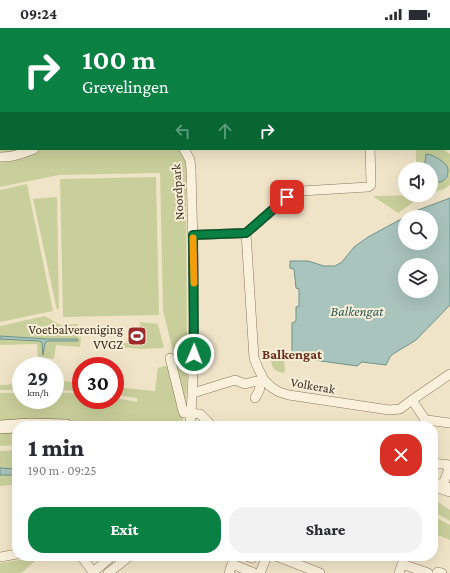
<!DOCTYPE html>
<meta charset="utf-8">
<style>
body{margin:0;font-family:"Crimson Pro",serif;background:#f2f2f3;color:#2b2b33;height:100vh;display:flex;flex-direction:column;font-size:15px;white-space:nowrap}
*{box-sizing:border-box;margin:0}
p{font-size:13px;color:#7c7c81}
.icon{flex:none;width:22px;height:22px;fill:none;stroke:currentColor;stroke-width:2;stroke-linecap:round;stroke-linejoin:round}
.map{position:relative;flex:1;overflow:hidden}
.drawer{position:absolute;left:12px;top:393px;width:426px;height:140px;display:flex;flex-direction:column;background:#fff;border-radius:16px;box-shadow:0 4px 16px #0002}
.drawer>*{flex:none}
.banner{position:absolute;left:0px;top:0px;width:450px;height:122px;box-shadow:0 4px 16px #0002;background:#0b8043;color:#fff;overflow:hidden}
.controls{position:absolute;left:398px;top:134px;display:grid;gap:8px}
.controls a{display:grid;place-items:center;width:40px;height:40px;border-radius:50%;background:#fff;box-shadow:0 4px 16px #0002;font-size:20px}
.speed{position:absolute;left:12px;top:329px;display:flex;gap:8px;font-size:20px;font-weight:700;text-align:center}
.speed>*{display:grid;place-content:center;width:52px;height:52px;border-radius:50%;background:#fff;box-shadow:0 4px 16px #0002;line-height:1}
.speed small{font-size:10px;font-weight:400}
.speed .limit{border:6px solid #d22;background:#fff;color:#111}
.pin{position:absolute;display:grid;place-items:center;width:34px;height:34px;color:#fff;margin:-17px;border-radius:8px;box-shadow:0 2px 6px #0006}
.me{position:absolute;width:44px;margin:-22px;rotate:1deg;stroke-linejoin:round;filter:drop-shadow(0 0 3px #0008)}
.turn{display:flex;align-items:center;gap:14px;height:84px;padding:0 16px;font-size:18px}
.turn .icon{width:52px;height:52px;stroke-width:2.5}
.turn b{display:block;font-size:28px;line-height:34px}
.lanes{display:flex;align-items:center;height:38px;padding:0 16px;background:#0003;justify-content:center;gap:20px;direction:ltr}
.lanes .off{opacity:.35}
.round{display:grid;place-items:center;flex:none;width:42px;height:42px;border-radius:16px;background:#f2f2f3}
.head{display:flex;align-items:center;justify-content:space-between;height:68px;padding:0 16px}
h1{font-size:24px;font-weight:800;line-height:30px}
.primary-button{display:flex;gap:8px;margin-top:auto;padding:8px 16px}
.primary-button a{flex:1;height:46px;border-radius:16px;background:#0b8043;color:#fff;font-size:16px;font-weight:800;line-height:46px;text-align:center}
.primary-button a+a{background:#f2f2f3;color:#2b2b33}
.status{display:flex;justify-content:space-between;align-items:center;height:28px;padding:0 20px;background:#fff;direction:ltr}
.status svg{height:11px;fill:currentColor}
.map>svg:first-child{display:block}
.green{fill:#c9cf9b}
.water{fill:#a9c4bc;stroke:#6f938a;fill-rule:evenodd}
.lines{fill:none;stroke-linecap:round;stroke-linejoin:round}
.street-casing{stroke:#8d765c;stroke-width:10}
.secondary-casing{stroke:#6f573f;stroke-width:14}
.street{stroke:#faf1dc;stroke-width:9}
.secondary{stroke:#faf1dc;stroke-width:13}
.route-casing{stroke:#07532c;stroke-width:10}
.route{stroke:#0b8043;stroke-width:7}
.slow{stroke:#f59e0b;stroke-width:7}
.labels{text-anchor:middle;stroke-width:4;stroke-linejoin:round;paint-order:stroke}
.street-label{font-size:13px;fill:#3d2e20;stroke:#f7eed8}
.poi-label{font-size:13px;fill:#3d2e20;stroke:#f7eed8;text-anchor:end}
.water-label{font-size:14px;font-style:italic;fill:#2f5d5a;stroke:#f7eed8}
.neighbourhood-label{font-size:14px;font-weight:bold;fill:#6b2e1e;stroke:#f7eed8}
</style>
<div class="status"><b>09:24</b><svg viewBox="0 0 49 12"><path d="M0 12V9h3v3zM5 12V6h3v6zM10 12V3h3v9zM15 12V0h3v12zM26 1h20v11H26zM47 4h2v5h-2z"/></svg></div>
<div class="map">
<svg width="450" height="545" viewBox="0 0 450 545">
<rect width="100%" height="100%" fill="#f0e4c8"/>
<path class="green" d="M0 0 124 1H1V121H182L188 143H186L187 351 186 374 171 315 163 282 160 145 59 147 0 159Z
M416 121H442L450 126V157L444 161 431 165V156L443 153 425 129 424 141H416Z
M156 149 159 287 63 289 60 151Z
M27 156 53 283 0 294V162Z
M426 167 419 170 398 185 374 169V168Z
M57 169 59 280 57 282 33 171Z
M45 288 60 297 78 296V309H81L80 319 56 317 54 331 47 330 46 337 42 336 38 331 37 316 0 317V298Z
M140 294 158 296 164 320 141 321 109 318V315H141Z
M276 330H280L284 333 285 342 284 345C276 344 272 341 271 333Z
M168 337 177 376 183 391 182 398H97L64 393H0V365H21V372H55V364L81 366V372H115V370L137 374V370L115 367V359L155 363 158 340Z
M55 352 81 355V363L55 362Z
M21 356V362H0V357Z
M17 402V417L0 418V403Z
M17 422V441L0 440V423Z
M0 447H17V456L0 458Z
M433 471 450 482V493L433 483Z
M433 488 450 497V512L433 505Z
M40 529 21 545H0V535Z"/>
<path class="water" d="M184 0H450V104L449 1Z
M426 126C432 126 442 132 446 137 449 140 448 145 447 149L443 153 431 156V141H424Z
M450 170V277L416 312 393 326 390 329 386 337 362 334 357 338 292 329V295L296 293V279L299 278V261L296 260 294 241 290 240V233H308L324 238H335L342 234 354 219 368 209 418 182ZM405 189H431V215H405ZM405 237H431V263H405Z
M0 308 47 311H77L78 313H48L45 315 43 327 42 315 40 313 0 311Z
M0 440 17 441V447H0Z"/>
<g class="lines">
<g class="street-casing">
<path id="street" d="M184 121 190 132 191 141C193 226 197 313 190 398
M0 129C11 130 24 125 34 121
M246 205 254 330 258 340 264 352 271 359 279 364 289 367 389 382 400 381 412 372 424 390 427 392 450 395
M193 207 246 205 294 164 301 163 368 159 371 157V154L370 121
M170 330 183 383 184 385 200 386 212 398
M193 365 235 352 245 356 256 353 260 355C261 361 258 365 255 370
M412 372 450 346
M433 435 450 437
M442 459 450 438
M81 528 94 545
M247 528 252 530 253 528
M276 528 320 545
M0 529 17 526
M92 545 112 528
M108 545 130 528
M229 545 232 536 254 545
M260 545 267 528
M399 545 402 536 428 545
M437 545 438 544 442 545"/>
</g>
<g class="secondary-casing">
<path id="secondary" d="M0 399 30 397 66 398
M433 456 450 462"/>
</g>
<use href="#street" class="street"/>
<use href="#secondary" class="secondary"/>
</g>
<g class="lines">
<g class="route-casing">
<path id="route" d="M194 326 193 207 246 205 287 169"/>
</g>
<use href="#route" class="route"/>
<path class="slow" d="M193 210 194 255"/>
</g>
<defs>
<g id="stadium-square" transform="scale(1)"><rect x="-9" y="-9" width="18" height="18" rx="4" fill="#9e2a2b" stroke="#f7eed8"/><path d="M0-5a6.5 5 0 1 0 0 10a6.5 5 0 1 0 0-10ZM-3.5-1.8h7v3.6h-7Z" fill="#fff"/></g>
</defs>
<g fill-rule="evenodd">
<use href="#stadium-square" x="137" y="308"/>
</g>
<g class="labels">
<g class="street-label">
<text transform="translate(177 164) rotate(-94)" y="5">Noordpark</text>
<text transform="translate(313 357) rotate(10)" y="5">Volkerak</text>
</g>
<g class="poi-label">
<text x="123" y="306">Voetbalvereniging<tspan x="123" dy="15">VVGZ</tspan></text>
</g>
<g class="water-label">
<text x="357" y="288">Balkengat</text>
</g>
<g class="neighbourhood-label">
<text x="292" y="331">Balkengat</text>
</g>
</g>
</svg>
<div class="controls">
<a><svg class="icon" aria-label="sound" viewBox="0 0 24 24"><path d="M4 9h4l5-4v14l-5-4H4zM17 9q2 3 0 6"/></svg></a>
<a><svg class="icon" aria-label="search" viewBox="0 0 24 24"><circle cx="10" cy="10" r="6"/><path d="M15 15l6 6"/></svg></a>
<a><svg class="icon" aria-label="layers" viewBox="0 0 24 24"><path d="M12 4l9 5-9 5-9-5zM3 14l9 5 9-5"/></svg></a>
</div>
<div class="speed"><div>29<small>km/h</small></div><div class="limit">30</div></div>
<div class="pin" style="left:287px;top:169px;background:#d93025"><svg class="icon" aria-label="arrive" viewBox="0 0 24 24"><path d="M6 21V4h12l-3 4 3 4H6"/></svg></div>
<svg class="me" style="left:194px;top:326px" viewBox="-20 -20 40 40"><circle r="17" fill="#0b8043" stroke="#fff" stroke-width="3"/><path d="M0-11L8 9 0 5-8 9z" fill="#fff"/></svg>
<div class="banner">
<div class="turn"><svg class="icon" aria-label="right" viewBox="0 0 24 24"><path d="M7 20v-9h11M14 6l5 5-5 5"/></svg><div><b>100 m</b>Grevelingen</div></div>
<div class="lanes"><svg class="icon off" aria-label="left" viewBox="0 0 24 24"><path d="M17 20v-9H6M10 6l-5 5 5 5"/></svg><svg class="icon off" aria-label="ahead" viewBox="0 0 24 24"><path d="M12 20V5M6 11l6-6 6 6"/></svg><svg class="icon" aria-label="right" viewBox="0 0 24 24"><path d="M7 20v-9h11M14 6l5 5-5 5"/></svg></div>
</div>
<section class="drawer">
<div class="head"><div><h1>1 min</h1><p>190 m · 09:25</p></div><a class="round" style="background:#d93025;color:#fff"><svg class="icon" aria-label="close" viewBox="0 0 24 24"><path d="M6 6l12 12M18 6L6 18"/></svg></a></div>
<div class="primary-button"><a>Exit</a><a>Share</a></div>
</section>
</div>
